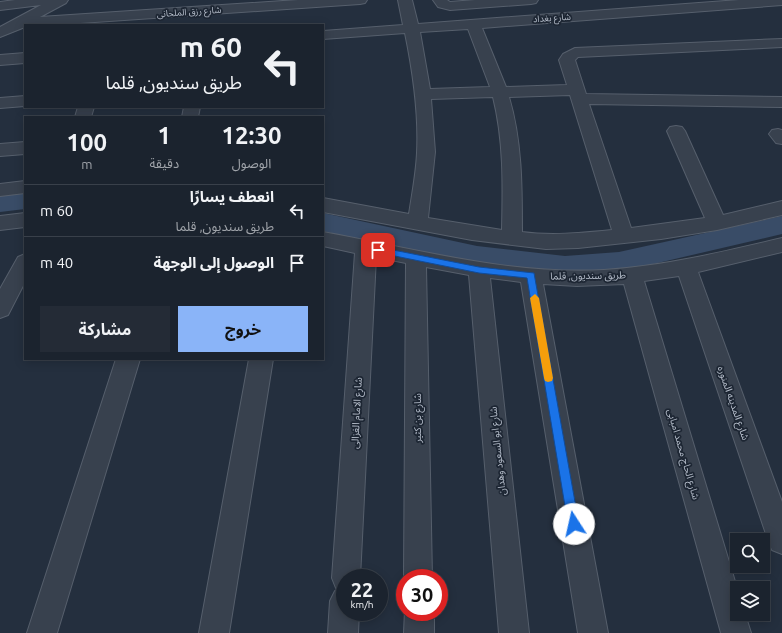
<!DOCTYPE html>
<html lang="ar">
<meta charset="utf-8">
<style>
body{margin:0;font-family:Ubuntu,"Noto Sans Arabic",sans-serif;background:#242b36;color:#f1f3f6;direction:rtl;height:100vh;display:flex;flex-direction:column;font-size:15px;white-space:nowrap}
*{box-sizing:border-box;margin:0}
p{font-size:13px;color:#a0a4aa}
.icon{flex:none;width:22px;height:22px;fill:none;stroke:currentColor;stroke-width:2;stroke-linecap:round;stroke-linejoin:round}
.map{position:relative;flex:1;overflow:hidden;direction:ltr}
.details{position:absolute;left:24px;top:116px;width:300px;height:244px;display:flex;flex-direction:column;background:#1b232e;border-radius:0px;box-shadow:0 2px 10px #0003,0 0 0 1px #39404a;direction:rtl}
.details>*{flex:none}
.top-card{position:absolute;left:24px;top:24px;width:300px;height:84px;border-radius:0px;box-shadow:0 2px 10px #0003,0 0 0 1px #39404a;direction:rtl;background:#1b232e;color:#f1f3f6;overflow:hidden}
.tools{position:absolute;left:730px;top:533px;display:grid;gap:8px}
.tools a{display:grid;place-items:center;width:40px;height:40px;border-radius:0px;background:#1b232e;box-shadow:0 2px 10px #0003,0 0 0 1px #39404a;font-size:20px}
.speed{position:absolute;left:336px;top:569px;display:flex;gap:8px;font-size:20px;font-weight:700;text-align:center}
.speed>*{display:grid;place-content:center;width:52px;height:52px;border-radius:50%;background:#1b232e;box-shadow:0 2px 10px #0003,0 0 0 1px #39404a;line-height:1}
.speed small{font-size:10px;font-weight:400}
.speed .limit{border:6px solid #d22;background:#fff;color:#111}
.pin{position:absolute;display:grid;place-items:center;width:34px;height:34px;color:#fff;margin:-17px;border-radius:8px;box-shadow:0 2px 6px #0006}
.me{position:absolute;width:44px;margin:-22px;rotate:350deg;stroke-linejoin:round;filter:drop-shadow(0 0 3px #0008)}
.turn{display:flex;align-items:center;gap:14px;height:84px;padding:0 16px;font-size:18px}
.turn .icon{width:52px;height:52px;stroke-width:2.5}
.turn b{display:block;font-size:28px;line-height:34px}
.eta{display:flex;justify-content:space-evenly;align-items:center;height:68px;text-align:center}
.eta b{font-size:24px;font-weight:700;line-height:28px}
.action{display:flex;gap:8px;margin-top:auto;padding:8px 16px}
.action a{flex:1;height:46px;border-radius:0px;background:#8ab4f8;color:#111;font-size:16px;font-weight:700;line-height:46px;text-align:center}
.action a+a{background:#242b36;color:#f1f3f6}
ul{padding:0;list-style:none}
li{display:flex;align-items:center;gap:12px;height:52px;padding:0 16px;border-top:1px solid #39404a}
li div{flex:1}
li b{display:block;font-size:15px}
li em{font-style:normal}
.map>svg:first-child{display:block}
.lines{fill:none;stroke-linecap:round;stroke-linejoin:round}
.canal{fill:#394c67;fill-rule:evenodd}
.minor-casing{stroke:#565f6c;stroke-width:2}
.minor{fill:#38414e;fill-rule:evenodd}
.route{fill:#1a73e8;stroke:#114b97}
.slow{fill:#f59e0b}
.labels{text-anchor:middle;stroke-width:3.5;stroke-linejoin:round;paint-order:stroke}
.far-street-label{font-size:9px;fill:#b4bcc9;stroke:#1d2633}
.street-label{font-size:10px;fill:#b4bcc9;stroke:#1d2633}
</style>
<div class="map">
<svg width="782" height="633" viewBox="0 0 782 633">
<rect width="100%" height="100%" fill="#242f3e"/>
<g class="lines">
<path class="canal" d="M25 191V209L0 212V194Z
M323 213 477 246 565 256 619 252 782 216V234L619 272 565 276 477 266 323 231Z"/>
<g class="minor-casing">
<path id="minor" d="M15 0H68L66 3 40 17 298 0H367L365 3 360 4 51 25H25V27L0 37V27L41 5 0 10V2Z
M398 0H412L418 24 739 0H782V5L482 28 506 87 567 85 559 60 563 54 575 48 782 39V47L578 57 575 60 586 94 782 97V107L589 104 631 228 705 218 667 131 670 127 676 126 682 127 685 131 723 215 782 201V215L717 230 661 239 578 248 546 249 472 240 323 212V198L409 214C412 194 416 174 417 153 419 113 413 72 405 33L323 39V31L403 25ZM468 29 490 87 430 89 420 32ZM570 95 612 230C581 233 552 236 522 232 522 186 522 141 509 97ZM493 97C504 141 503 185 502 230L428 218 435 152 431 99Z
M433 0H447L450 2 475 0H538L536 3 531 4 450 10 438 7Z
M25 53V63L0 65V55Z
M25 96V106L0 108V98Z
M78 107H94L91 117H75Z
M184 107H200L198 117H182Z
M778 129 782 130V144L776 143 769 134 772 130Z
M25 142V154L0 156V144Z
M25 181V193L0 196V184Z
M25 213V227L0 230V216Z
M323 232C415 249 510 275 604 270 664 266 723 252 782 238V252L698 272 782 502V554L772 550 768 540 679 276 644 281 737 588V614H745L751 633H721L624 284 577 286 543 284 608 633H578L521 282 490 278 529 633H499L469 275 426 267 432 578H405V581L404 578 406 263 376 257 360 578H345V612H359L358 633H328L330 601 335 591 338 589 336 588 332 578 355 253 323 246Z
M25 254V282L8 315 0 318V289L18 257Z
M116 359H140L57 633H27Z
M249 359H273L229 633H199Z
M405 610V612H434V633H404Z"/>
</g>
<use href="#minor" class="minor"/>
</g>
<path class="route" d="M378 247 479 267 534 273 579 524 578 528 574 530 570 528 568 524 527 278 479 273 375 252 374 250 375 248Z"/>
<path class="slow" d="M535 294 539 298 553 378 552 381 548 382 545 381 544 378 530 298Z"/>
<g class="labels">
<g class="far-street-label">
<text transform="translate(189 12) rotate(-4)" y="3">شارع رزق الملحانى</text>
<text transform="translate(552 18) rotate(-4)" y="3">شارع بغداد</text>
</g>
<g class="street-label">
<text transform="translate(588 275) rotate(-1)" y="4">طريق سنديون, قلما</text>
<text transform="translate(734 403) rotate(71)" y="4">شارع المدينه المنوره</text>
<text transform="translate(356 413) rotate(-87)" y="4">شارع الامام الغزالى</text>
<text transform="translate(417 418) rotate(-90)" y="4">شارع بن كثير</text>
<text transform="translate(497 451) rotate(-96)" y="4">شارع ابو السعود وهدان</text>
<text transform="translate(684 454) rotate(74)" y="4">شارع الحاج محمد امبابى</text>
</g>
</g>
</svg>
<div class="tools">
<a><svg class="icon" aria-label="search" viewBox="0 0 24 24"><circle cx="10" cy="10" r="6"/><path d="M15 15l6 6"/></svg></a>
<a><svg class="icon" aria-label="layers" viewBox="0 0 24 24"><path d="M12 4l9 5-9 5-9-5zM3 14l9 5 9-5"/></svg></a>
</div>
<div class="speed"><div>22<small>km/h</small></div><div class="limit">30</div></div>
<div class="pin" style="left:378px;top:250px;background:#d93025"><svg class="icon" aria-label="arrive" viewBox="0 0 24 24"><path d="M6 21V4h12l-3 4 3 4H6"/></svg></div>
<svg class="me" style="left:574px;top:524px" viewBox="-20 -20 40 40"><circle r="19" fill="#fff"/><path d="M0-13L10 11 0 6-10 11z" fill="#1a73e8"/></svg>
<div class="top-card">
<div class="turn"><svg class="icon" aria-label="left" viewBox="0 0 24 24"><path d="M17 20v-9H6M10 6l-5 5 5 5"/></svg><div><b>60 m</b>طريق سنديون, قلما</div></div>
</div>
<section class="details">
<div class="eta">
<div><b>12:30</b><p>الوصول</p></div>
<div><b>1</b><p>دقيقة</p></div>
<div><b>100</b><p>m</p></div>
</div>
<ul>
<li><svg class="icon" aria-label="left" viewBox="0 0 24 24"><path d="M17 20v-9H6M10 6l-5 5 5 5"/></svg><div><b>انعطف يسارًا</b><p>طريق سنديون, قلما</p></div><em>60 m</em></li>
<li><svg class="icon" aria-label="arrive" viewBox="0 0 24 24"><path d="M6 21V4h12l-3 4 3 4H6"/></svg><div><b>الوصول إلى الوجهة</b></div><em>40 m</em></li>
</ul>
<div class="action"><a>خروج</a><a>مشاركة</a></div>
</section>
</div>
